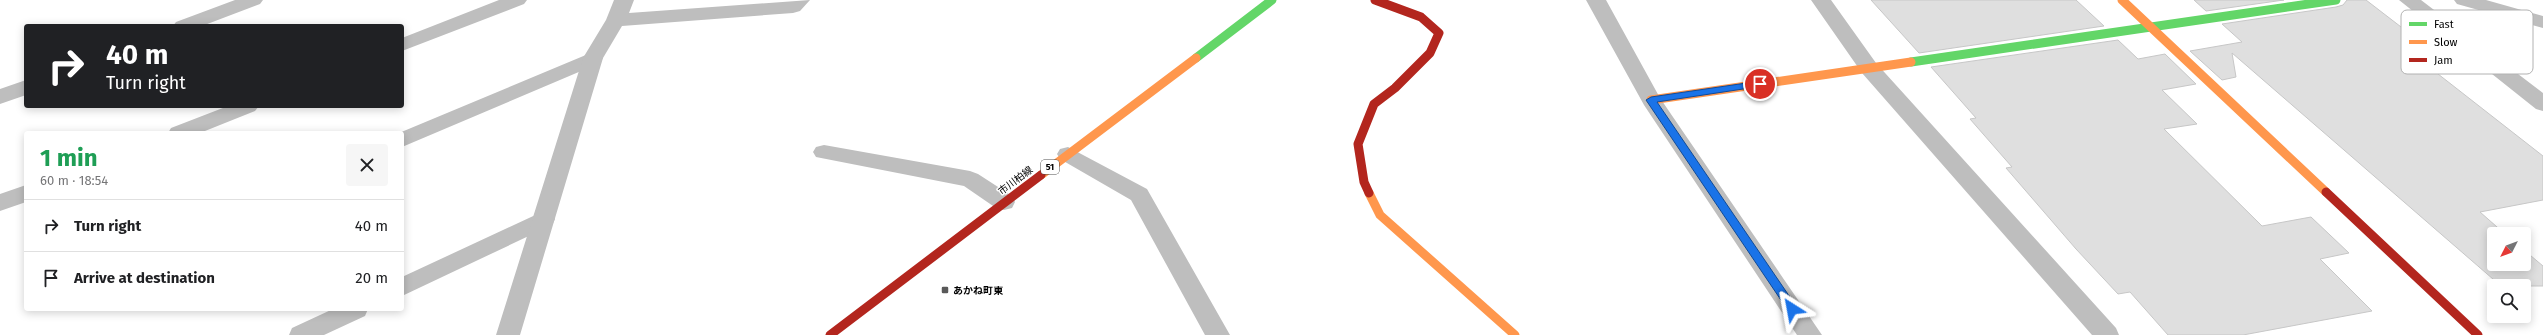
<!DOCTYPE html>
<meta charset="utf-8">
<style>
body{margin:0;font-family:"Fira Sans","Noto Sans JP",sans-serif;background:#f6f6f6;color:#202124;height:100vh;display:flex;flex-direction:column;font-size:15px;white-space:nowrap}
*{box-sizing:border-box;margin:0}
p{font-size:13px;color:#757577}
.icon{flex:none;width:22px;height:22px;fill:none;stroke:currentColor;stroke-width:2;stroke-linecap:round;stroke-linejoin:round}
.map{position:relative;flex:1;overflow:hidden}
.sheet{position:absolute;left:24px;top:131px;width:380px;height:180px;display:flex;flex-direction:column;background:#fff;border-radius:4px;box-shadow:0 2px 10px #0003}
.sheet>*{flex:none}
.top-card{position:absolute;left:24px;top:24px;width:380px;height:84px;border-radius:4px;box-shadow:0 2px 10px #0003;background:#202124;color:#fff;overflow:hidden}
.needle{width:26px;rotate:228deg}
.fabs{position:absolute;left:2487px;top:227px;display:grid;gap:8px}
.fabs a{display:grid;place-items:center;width:44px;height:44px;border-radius:4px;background:#fff;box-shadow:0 2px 10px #0003;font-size:20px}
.pin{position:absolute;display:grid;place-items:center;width:34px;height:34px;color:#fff;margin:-17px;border:2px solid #fff;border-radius:50%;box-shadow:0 1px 4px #0007}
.me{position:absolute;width:44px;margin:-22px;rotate:326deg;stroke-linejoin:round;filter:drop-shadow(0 0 3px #0008)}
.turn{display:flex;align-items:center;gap:14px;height:84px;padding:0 16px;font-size:18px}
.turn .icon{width:52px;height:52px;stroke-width:2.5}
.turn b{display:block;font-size:28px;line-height:34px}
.round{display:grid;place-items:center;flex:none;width:42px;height:42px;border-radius:4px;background:#f6f6f6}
.headline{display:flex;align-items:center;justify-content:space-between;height:68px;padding:0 16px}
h1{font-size:24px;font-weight:700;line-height:30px;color:#1e9e55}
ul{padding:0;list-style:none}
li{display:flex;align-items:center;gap:12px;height:52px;padding:0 16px;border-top:1px solid #e0e0e0}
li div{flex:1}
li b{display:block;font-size:15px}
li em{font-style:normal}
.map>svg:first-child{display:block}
.building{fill:#dfdfdf;stroke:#c7c7c7}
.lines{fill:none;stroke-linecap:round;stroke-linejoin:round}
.lane{fill:#bebebe;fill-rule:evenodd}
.street{fill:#bebebe;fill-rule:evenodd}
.fast{stroke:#63d668;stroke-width:9}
.slow{stroke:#ff974d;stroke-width:9}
.jam{stroke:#b3261e;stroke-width:9}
.route{fill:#1a73e8;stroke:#114b97}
.poi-dot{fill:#595959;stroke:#fff;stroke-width:1.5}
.labels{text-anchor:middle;stroke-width:3;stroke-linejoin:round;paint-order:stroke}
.shield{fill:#fff;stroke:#4c4c4c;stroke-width:1}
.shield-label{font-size:9px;font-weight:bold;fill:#000}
.street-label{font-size:10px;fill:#000;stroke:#fff}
.poi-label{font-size:10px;font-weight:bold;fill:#000;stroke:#fff;text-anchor:start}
.key{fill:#fff;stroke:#b2b2b2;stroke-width:1}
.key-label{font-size:11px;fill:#000}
</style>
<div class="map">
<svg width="2543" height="335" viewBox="0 0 2543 335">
<rect width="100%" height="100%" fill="#fff"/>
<path class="building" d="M1871 0H2076L2104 26 1919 53Z
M2194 0H2284L2206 11Z
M2347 0H2366L2444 60 2424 63 2543 156V200L2480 212 2505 234H2494V264H2524V250L2543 266V286H2501L2232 53 2236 77 2222 80 2190 51 2242 42 2222 24 2336 7 2343 5Z
M2118 40 2138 59 2165 54 2196 84 2162 90 2197 124 2164 129 2262 226 2311 217 2349 253 2320 259 2372 311 2243 335H2168L2130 292 2118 294 2076 249 2006 168 2012 167 1970 119 1976 118 1931 67Z"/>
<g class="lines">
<path class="lane" d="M499 0H527L524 4 402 51V38Z
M593 52 600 53 603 58 600 63 402 147V133H399Z
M228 106H259L255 111 200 133H168L171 128Z
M26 185V202L0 211V194Z
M544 211 552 213 555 219 552 225 402 296V277Z
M333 309H368L365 316 324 335H289L292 328Z"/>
<path class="street" d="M235 0H263L260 4 202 26H173L176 22Z
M614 0H634L629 13 810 0 800 11 793 13 622 26 603 58 520 335H496L583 58 606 20Z
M1586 0H1606L1660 98 1822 335H1797L1644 105Z
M1811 0H1831L1876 63 2116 328 2119 335H2092L1862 73Z
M2399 0H2421L2543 93V111L2536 109Z
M2454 0H2486L2543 16V28L2457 4Z
M26 80V95L0 104V89Z
M824 145 970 171 978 174 1012 196 1015 202 1012 208 1004 210 996 208 964 186 816 157 813 152 816 147Z
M1068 147 1147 189 1230 335H1205L1131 200 1060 159 1057 154 1060 149Z"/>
<path class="fast" d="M1196 58 1272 0
M1911 62 2336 0"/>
<path class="slow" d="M2122 0 2326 192
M1651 100 1911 62
M1041 175 1196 58
M1369 193 1380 215 1515 335"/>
<path class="jam" d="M2326 192 2478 335
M1369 193 1364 182 1358 144 1374 104 1395 88 1430 53 1439 33 1421 17 1375 0
M830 335 1041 175"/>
</g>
<path class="route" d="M1760 81 1763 82V86L1657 102 1796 306 1798 309 1792 313 1789 312 1646 100 1651 97Z"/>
<rect class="poi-dot" x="941" y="286" width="8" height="8" rx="2"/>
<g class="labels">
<rect class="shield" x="1041" y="160" width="18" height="14" rx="3"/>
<g class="shield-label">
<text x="1050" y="170">51</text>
</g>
<g class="street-label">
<text transform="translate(1015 180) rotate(-37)" y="4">市川柏線</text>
</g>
<g class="poi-label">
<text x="953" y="294">あかね町東</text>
</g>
</g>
<rect x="2401" y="10" width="132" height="64" rx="6" class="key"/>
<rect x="2409" y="22" width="18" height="4" fill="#63d668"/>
<rect x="2409" y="40" width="18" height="4" fill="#ff974d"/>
<rect x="2409" y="58" width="18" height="4" fill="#b3261e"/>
<g class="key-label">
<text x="2434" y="28">Fast</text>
<text x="2434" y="46">Slow</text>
<text x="2434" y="64">Jam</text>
</g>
</svg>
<div class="fabs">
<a><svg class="needle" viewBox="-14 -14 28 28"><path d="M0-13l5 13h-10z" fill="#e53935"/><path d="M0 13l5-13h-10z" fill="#757577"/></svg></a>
<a><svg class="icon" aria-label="search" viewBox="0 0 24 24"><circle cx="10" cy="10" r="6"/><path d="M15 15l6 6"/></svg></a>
</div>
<div class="pin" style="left:1760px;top:84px;background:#d93025"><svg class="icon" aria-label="arrive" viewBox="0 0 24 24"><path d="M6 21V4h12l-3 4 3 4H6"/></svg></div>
<svg class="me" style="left:1792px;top:309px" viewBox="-20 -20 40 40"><path d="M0-17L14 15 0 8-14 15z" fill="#1a73e8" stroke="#fff" stroke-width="4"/></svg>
<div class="top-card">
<div class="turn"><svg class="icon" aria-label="right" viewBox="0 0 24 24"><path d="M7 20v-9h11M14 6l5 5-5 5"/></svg><div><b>40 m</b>Turn right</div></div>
</div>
<section class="sheet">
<div class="headline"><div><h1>1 min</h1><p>60 m · 18:54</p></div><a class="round"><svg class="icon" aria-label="close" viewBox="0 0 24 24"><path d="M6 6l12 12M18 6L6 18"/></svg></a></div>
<ul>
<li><svg class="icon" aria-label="right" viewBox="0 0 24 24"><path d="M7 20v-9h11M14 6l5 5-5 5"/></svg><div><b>Turn right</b></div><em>40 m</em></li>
<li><svg class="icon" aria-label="arrive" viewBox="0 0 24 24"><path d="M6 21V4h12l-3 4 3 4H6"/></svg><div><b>Arrive at destination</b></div><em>20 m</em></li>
</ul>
</section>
</div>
